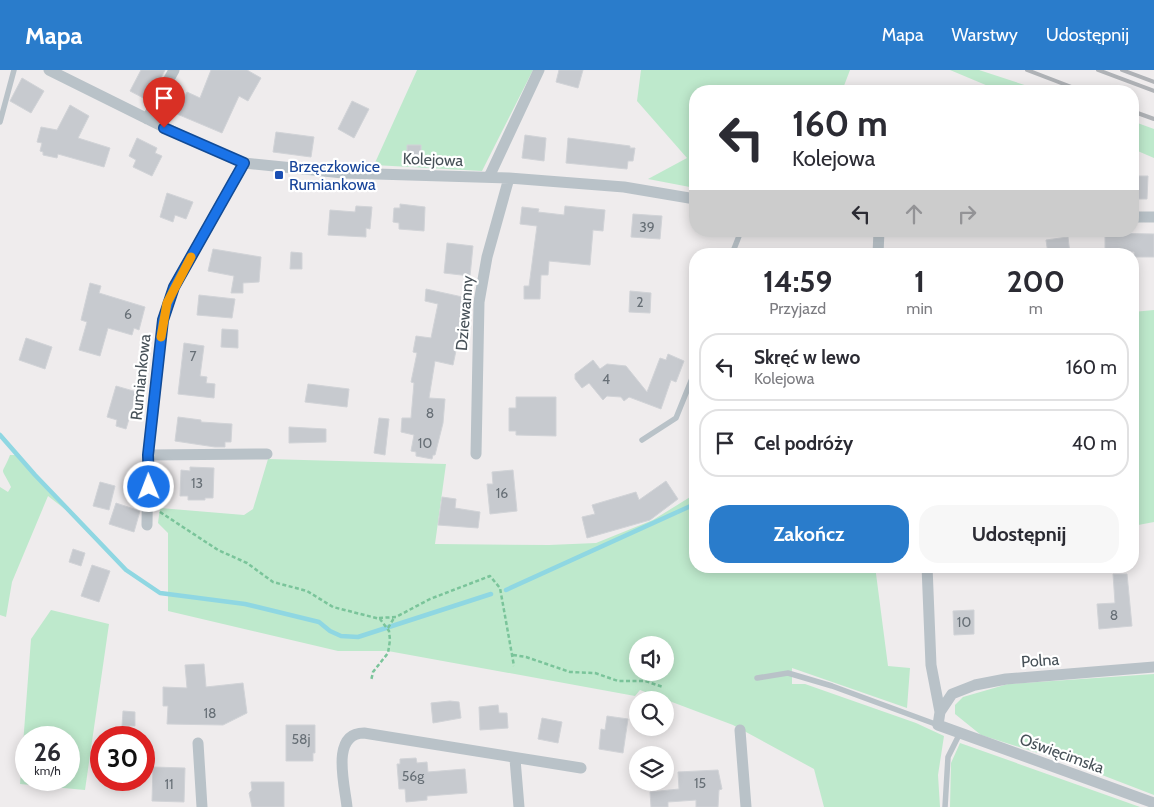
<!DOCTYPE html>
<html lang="pl">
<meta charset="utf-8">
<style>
body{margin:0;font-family:Cabin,sans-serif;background:#f7f7f7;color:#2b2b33;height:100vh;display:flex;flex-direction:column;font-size:19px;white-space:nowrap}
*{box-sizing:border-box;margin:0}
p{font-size:16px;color:#7c7c81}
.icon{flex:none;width:28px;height:28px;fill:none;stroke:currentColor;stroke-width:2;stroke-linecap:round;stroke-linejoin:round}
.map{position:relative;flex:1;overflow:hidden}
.details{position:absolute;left:689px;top:178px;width:450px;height:325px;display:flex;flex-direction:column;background:#fff;border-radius:20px;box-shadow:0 2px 12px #0003}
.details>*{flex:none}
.guide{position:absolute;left:689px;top:15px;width:450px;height:152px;border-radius:20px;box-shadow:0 2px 12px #0003;background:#fff;color:#2b2b33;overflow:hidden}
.controls{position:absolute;left:629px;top:566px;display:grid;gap:10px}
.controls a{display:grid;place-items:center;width:45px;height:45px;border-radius:50%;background:#fff;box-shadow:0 2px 12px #0003;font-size:25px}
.speed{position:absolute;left:15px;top:656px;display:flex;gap:10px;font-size:25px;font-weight:700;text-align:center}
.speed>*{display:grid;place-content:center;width:65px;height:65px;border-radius:50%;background:#fff;box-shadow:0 2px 12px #0003;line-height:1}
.speed small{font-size:12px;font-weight:400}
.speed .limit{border:8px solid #d22;background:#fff;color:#111}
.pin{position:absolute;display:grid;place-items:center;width:42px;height:42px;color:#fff;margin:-51px -21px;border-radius:50% 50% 50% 0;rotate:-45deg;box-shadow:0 0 5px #0007}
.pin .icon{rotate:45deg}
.me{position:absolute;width:55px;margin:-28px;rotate:359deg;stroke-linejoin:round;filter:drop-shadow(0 0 4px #0008)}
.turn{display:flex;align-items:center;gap:18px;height:105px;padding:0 20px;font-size:22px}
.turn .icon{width:65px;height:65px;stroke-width:2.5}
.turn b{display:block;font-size:35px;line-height:42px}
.lanes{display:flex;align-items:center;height:48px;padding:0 20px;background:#0003;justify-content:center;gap:25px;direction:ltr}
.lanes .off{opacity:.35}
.eta{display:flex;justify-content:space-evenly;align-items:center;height:85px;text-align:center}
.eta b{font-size:30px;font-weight:800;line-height:35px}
.primary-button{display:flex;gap:10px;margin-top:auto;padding:10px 20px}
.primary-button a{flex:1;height:58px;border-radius:20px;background:#2a7ccb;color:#fff;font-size:20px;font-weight:800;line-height:58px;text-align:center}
.primary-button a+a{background:#f7f7f7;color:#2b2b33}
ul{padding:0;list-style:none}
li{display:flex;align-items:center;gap:15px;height:68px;margin:0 10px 8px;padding:0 10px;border:2px solid #e1e1e2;border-radius:20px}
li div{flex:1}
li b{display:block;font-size:19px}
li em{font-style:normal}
header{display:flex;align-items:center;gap:30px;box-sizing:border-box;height:70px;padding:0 25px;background:#2a7ccb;color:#fff}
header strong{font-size:24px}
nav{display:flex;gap:28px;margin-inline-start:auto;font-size:18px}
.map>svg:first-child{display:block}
.green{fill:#bee9cc;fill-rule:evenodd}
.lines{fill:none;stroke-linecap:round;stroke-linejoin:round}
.stream{stroke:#8fd7e2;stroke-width:4.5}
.building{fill:#c7cacf;stroke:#d1d3d7}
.path{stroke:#7ac49a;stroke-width:2.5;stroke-dasharray:4 2.5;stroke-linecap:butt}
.service{stroke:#b9c2c8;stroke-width:5.5}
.minor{stroke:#b9c2c8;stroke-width:11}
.rail{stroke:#afb2b6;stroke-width:4}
.route-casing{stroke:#114b97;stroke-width:12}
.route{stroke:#1a73e8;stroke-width:9}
.slow{stroke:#f59e0b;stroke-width:9}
.transit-dot{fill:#1a4fb4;stroke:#fff;stroke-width:2}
.labels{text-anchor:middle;stroke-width:4.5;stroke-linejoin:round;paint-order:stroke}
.number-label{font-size:14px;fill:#676f76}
.street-label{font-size:16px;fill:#475158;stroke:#fff}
.transit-label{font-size:16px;fill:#164399;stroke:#fff;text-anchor:start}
</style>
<header>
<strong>Mapa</strong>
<nav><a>Mapa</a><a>Warstwy</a><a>Udostępnij</a></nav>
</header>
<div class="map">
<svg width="1154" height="737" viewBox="0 0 1154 737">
<rect width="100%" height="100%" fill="#efeced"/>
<path class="green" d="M417 0H533L482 101 374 95Z
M641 0H850L842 21H695V118L648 109 687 88 637 31Z
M950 0H979L1043 21H1000Z
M1132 51 1154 59V88L1133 79Z
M1154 240V452L1133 456V242Z
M10 385H15L66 440 48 426 12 512 6 547 0 545V417L8 422 11 417C0 394 1 408 10 385Z
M268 389 446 394 435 474 549 475 596 473 653 450 695 424V496H875L888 596 910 598 907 638 792 598V614H805L916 653 944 666 938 705 940 737H824L814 699 733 655 640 620 635 626 388 581H338L168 541V463L158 453 160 438 244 445 253 439ZM638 575H665V602H638Z
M51 540 109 554 85 720 20 714 31 569ZM26 668H69V710H26Z
M1154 604V725L1076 695 981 665 955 644V635L963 627 1008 614Z
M960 673 1140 737H950L951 693Z"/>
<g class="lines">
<path class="stream" d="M0 365 35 405 126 500 160 523 245 534 319 552 330 561 341 566 358 567 491 524
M506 520 695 434"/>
</g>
<path class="building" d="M141 0H165L149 31 130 21Z
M211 0H247L261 8 248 31 239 26 222 63 177 44 187 22 200 28Z
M559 0H583L578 18 556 12Z
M22 8 44 21 31 43 10 31Z
M352 31 369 39 354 68 338 59Z
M70 35 89 46 78 68 110 78 104 97 58 84 57 88 43 85V82L40 81 42 73 37 72 41 57 57 60Z
M276 62 314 67 311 87 273 82Z
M525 65 546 68 544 91 522 88Z
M137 68 157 78 155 83 162 86 152 106 133 97 136 90 129 86Z
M568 68 630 76V78H635L633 91H628L627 99 566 93Z
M407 75H421V88H407Z
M1132 106H1148L1147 129H1132Z
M167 123 193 132 186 149 175 145 173 152 160 147Z
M400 134 425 137 424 161 399 159V153L393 152 394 138H400Z
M356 136 372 137 370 159 366 158V167L328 165 330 140 355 142Z
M565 136 605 140 603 161 593 160 590 195 549 191 548 205H541L540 229H524V216H529L537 156 520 154 522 137 539 139 538 142 564 145Z
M633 144 662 146 660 169 631 167Z
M1105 163 1154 164V187H1134V182H1105Z
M1068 167 1070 184H1048L1046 170Z
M447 173 473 176 470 206 444 203Z
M213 179 261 187 259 212 243 213V223H231L234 206 208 201Z
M291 182 302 183V199H290Z
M90 213 101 216 99 223 145 237 139 260 134 258 132 265 108 258 100 286 79 280 87 252 81 250Z
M426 219 467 228 453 295 435 291 429 328 445 329 443 353 435 385H433L432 389 416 386V382L411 381 414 365 401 362 402 348H411L414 313 411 312 417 283 413 282 416 266 431 268 438 234 425 231Z
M630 221 651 223 650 243 629 242Z
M199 225 235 229 232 248 197 245Z
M222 259 238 260V278L221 277Z
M26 268 52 277 45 299 19 290Z
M184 273 204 276 200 306 207 307 206 313 215 314 214 328 178 324Z
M668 284 684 291 676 312 671 310 661 339 629 327 624 331 621 327 607 326 603 330 589 313 582 318 575 309V304L593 290 600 299 607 294 626 296 647 322 660 288 666 290Z
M308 314 349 319 347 337 305 332Z
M116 316 137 322 126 359 116 356 117 350 107 347Z
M516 327H556V366L516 365V361H509V338H516Z
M178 347 201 350V352L232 354 231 372H225V377H215L175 371Z
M379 348 389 349 385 385 374 383Z
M289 357 326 359V372L289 373Z
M190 397 214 398 213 428H205V430H188V426H180L181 400 190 401Z
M513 400 517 441 490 444 487 414H493L492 402Z
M666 411 678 429 650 450 587 468 582 447 595 444 592 435 636 422 639 430Z
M100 412 115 416 109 440 93 436Z
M442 427 456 429 455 438 480 442 478 458 438 455Z
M116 433 140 441 134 462 109 454Z
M73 479 85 483 81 496 69 492Z
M92 495 110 501 99 532 81 526Z
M1113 504H1127L1132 556 1099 559 1097 534 1115 533Z
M974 540V564L954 565 953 541Z
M204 594 206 617 243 613 247 643 223 655 167 654 168 636H163V617L187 618 185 595Z
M450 631 459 632 461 648 433 653 431 633Z
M498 635 499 643H507L508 658 480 660 479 637Z
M123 641 135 642V656H122Z
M607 646 628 649 623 683 599 679 601 659 605 660Z
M542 648 562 652 558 673 538 669Z
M286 655H315V683H313V691H286Z
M416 688 417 693 427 692 428 702 465 699 467 723 427 726V730L406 732 405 719H399L397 694H400V689Z
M153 697 185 698 184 732 152 731Z
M718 700 722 719 719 720 718 737H696V730L668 732V737H651L650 722 679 719 678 702Z
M251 712H284V737H252L249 723 252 720Z"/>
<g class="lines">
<path class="path" d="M160 442 218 480 247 493 273 512 307 521 333 537 380 549 389 561 390 570 388 583 373 602 371 611
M379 548 396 547 430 529 490 506 500 518 514 596
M388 558 394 548
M513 585 526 587 570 602 595 603 618 611H645L663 617"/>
<path class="service" d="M0 52 14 0
M732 184 741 161
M642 370 676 348 695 301
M757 608 788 603 832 616 938 655
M945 737 948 687 960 663"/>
<path class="minor" d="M49 0 182 66 244 93 343 103 509 108 624 117 695 129
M147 49 174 0
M489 107 539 0
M1132 147H1154
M878 184 879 161
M476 384 479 232 487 187 509 108
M148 385 267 384
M147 455 148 385 163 250 174 217 244 93
M927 496 931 595 940 642 938 655 1154 733
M940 642 952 624 975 615 1006 609 1154 597
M740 660 746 737
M198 673 202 737
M515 689 519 737
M347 737C345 716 330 663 364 663L581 698"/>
<path class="rail" d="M1027 0 1082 21
M1098 0 1154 21
M1122 0 1154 12
M1132 41 1154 49"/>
</g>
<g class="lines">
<g class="route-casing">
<path id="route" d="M149 417 148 385 163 250 174 217 244 93 164 58"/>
</g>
<use href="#route" class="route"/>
<path class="slow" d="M161 267 167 233 191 187"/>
</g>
<rect class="transit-dot" x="274" y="100" width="10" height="10" rx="2.5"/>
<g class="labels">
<g class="number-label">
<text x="647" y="162">39</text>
<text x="640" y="237">2</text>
<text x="128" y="249">6</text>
<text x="193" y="291">7</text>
<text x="606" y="314">4</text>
<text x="430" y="348">8</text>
<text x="425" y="378">10</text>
<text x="197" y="418">13</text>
<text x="502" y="428">16</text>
<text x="1114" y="550">8</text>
<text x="964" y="557">10</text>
<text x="210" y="648">18</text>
<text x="301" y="674">58j</text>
<text x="413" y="711">56g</text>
<text x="700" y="718">15</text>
<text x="169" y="719">11</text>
</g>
<g class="street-label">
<text transform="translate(433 89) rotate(2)" y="6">Kolejowa</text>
<text transform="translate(464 243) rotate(-85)" y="6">Dziewanny</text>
<text transform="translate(140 307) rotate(-84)" y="6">Rumiankowa</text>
<text transform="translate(1040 590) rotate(-4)" y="6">Polna</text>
<text transform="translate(1062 683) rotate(20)" y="6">Oświęcimska</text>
</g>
<g class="transit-label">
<text x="289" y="102">Brzęczkowice<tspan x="289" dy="18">Rumiankowa</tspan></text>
</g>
</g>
</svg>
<div class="controls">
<a><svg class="icon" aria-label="sound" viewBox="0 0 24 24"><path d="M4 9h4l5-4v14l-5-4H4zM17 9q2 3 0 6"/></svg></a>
<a><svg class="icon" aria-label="search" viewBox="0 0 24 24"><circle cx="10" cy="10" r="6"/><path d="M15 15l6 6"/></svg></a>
<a><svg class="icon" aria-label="layers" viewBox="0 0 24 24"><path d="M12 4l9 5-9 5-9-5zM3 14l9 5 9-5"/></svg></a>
</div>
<div class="speed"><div>26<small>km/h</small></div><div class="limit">30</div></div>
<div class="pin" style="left:164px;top:58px;background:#d93025"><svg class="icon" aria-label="arrive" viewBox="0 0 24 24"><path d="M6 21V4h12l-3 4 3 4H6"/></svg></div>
<svg class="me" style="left:149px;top:417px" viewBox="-20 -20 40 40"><circle r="17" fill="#1a73e8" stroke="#fff" stroke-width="3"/><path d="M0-11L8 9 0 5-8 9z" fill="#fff"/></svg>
<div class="guide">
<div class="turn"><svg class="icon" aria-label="left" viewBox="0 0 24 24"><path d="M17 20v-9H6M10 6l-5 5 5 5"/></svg><div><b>160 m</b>Kolejowa</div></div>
<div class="lanes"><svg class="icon" aria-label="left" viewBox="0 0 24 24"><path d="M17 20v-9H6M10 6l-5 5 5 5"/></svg><svg class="icon off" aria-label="ahead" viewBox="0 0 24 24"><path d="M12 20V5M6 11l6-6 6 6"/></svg><svg class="icon off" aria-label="right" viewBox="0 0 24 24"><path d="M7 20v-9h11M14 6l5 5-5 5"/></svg></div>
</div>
<section class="details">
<div class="eta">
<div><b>14:59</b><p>Przyjazd</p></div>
<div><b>1</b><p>min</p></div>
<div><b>200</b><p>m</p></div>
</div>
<ul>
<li><svg class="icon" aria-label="left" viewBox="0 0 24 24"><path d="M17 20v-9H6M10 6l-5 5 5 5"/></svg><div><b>Skręć w lewo</b><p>Kolejowa</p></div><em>160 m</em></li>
<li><svg class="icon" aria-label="arrive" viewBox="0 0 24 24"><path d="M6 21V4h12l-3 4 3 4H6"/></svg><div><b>Cel podróży</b></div><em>40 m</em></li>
</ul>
<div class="primary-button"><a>Zakończ</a><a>Udostępnij</a></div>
</section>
</div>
